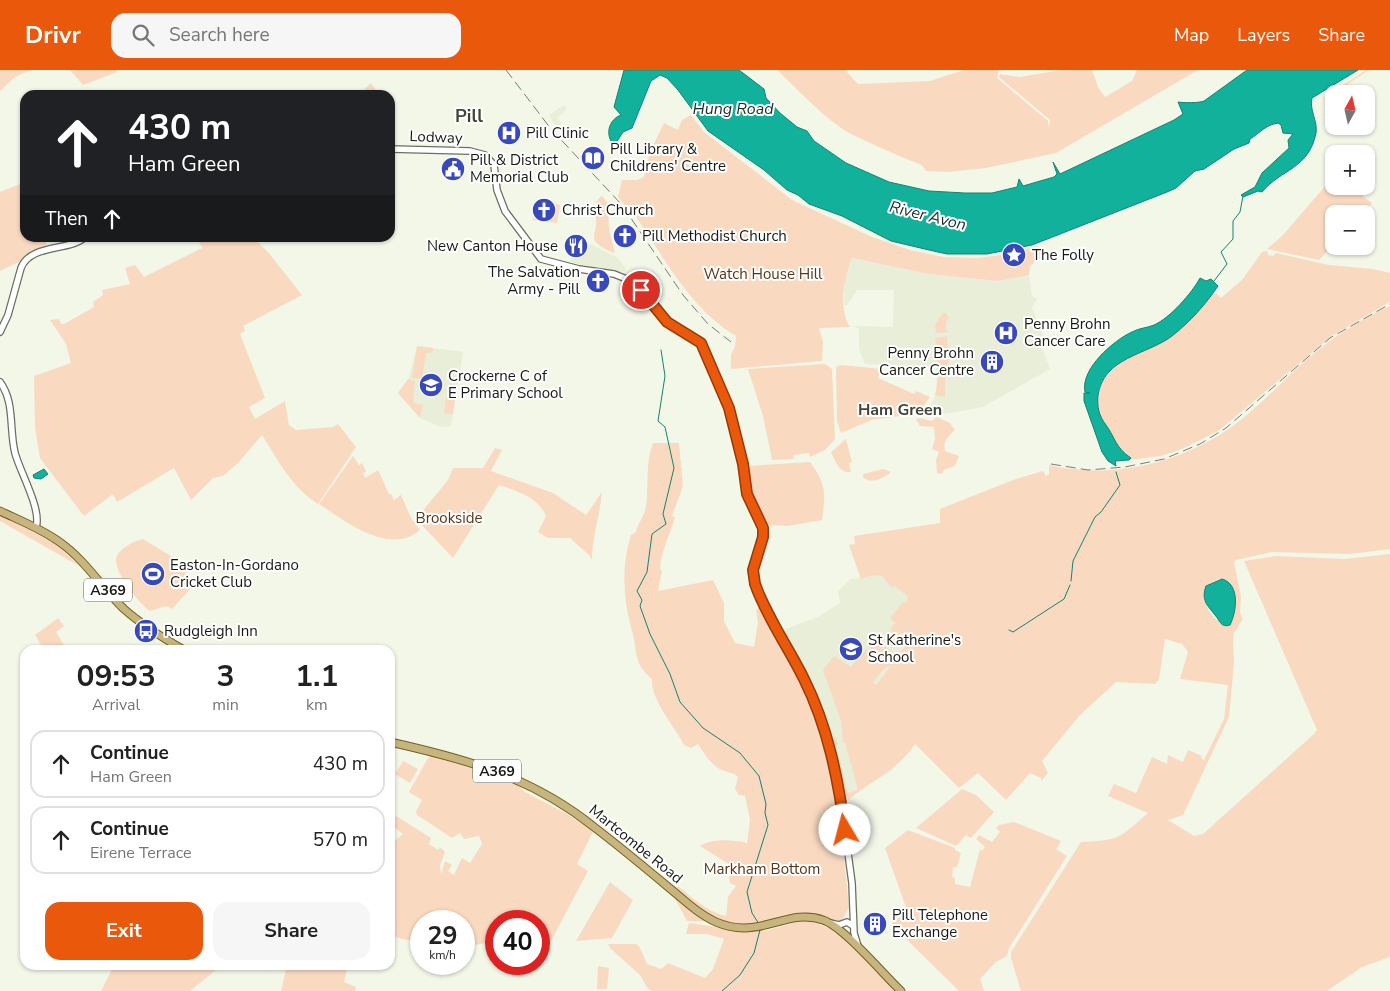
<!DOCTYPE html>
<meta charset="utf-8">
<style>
body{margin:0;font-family:"Nunito Sans",sans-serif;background:#f6f6f6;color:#222;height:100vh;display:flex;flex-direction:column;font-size:19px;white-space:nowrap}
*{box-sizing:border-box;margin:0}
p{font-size:16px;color:#767676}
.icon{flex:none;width:28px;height:28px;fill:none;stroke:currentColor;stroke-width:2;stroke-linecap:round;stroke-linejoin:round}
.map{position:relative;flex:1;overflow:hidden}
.panel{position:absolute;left:20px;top:575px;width:375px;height:325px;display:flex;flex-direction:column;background:#fff;border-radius:15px;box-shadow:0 1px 4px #0004}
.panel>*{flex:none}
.banner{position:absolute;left:20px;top:20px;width:375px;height:152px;border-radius:15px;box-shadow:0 1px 4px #0004;background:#202124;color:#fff;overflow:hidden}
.needle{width:32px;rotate:8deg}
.buttons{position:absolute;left:1325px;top:15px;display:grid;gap:10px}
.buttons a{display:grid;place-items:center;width:50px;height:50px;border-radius:10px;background:#fff;box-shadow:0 1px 4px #0004;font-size:25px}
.speed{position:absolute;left:410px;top:840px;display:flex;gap:10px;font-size:25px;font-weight:700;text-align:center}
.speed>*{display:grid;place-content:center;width:65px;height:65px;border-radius:50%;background:#fff;box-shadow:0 1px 4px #0004;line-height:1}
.speed small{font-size:12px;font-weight:400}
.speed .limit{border:8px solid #d22;background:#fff;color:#111}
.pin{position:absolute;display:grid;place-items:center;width:42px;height:42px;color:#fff;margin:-21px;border:2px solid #fff;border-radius:50%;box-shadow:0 1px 5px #0007}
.me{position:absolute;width:55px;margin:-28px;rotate:352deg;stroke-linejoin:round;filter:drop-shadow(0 0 4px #0008)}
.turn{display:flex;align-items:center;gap:18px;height:105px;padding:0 25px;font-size:22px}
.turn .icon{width:65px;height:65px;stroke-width:2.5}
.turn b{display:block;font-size:35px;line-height:42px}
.then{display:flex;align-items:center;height:48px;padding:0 25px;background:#0003;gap:10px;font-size:19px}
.eta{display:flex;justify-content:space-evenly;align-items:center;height:85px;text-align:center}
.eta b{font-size:30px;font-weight:700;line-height:35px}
.button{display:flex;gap:10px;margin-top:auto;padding:10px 25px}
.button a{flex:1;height:58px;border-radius:15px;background:#ea580c;color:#fff;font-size:20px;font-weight:700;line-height:58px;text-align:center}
.button a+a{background:#f6f6f6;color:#222}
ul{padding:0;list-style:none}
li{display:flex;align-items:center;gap:15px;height:68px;margin:0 10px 8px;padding:0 15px;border:2px solid #e0e0e0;border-radius:15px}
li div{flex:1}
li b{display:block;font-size:19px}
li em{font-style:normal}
header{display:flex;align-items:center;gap:30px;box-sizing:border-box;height:70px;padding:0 25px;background:#ea580c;color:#fff}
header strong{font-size:24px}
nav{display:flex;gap:28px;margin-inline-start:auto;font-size:18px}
.search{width:350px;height:45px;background:#f6f6f6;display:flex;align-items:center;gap:12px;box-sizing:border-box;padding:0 18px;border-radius:15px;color:#767676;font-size:19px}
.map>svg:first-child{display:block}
.built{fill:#e8eed7}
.green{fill:#fad9c1;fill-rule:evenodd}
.water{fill:#11b19c;stroke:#138373}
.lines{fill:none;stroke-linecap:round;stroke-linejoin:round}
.stream{stroke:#138373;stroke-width:1}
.tertiary-casing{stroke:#6b6f62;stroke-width:8}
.primary-casing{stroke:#725e21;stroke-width:9}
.tertiary{stroke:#fff;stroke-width:5.5}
.primary{stroke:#c8b57e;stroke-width:7}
.rail{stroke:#7a7d73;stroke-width:1;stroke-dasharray:10 5;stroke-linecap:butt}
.route-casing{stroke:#983908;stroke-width:12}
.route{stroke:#ea580c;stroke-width:9}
.labels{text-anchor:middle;stroke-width:4;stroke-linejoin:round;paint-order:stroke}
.shield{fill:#fff;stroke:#5d5e5a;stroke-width:1}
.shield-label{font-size:14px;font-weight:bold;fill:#171913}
.poi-label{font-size:15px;fill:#171913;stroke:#fff;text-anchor:start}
.street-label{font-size:15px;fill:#171913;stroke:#fff}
.park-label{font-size:15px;fill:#56361b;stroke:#fff}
.water-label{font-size:16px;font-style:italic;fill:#182f2a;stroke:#fff}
.neighbourhood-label{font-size:16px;font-weight:bold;fill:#414538;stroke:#fff}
.quarter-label{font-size:18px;font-weight:bold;fill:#414538;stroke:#fff}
</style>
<header>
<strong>Drivr</strong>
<div class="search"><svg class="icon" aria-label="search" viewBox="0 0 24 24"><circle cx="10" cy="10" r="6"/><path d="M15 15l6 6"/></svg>Search here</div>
<nav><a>Map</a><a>Layers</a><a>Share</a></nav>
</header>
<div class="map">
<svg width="1390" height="921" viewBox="0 0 1390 921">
<rect width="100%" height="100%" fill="#f3f7e8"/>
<path class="built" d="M564 35 567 39 557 48 562 53 557 59 549 45Z
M590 174 618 188 625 197V201L616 203 570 192 571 189Z
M852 188 929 204 998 211 1029 205 1032 226 1037 229 1032 237 1044 268 1041 275 1050 299 983 337 944 344 937 341 931 335 937 320 936 297 865 294 859 279V259L854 256 893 257 894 220H857L847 235H844L845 203Z
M417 276 463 282 451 356 441 357 420 348 398 323 408 311Z
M948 457 988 468 889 601 893 700 862 718 848 730 830 661 806 602 783 560 818 547 840 533 838 521 851 509 861 508 849 475Z"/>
<path class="green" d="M0 0H31L15 7 0 21Z
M70 0H116L117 2 83 15Z
M777 0H845L858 14 930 11 964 0H999L997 8 1048 51 1049 58 1050 50 999 7 1000 4 1020 7 1061 0H1092L1098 17 1105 27 1132 11 1137 0H1198L1056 83 986 98 948 102 926 101 922 95C898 86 874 75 851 64 824 49 800 21 777 0Z
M1366 0H1369L1324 30 1325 27Z
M371 13 379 25H358Z
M691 45 704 62 792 130 872 167 910 180 944 187 978 188 1007 184 1014 188 1021 180 1037 176 1043 185 1030 196 1029 205 998 211 929 204 852 188C844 206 838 239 850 257L819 258 823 272 822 291 731 299V284L735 277 736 266C689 238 664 187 634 144L633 145 618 127 622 110H637L644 107 650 82 664 53 678 60 682 50Z
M1334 106V116H1349L1372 133 1362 144H1334V174L1319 190 1267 179 1282 166Z
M25 112V168H45L47 178 0 201V122Z
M602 126 608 134 609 159 615 183C610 182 598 176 595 171 592 167 596 160 596 155 597 145 591 133 602 126Z
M550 132 560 135 557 153 533 150 534 146H539L534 145 535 142 543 143V147L549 148 551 143 554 144 555 139 550 138Z
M197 168H253L268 182 302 225 243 256 245 261 240 264 265 328 249 337 255 349 285 331 289 355 296 360 333 357 338 354 356 377 318 434C291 417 278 390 262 365L238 393 223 406 213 408 191 430 174 398 117 432 113 424 84 446 40 388 35 358 34 306 71 293 66 274 50 250 59 249 61 254H64L94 237 93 232 103 225 102 220 130 214 125 198 135 195 144 207 202 178Z
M1267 181 1268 185 1273 186 1276 183 1329 195 1373 199 1390 203V232L1333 265 1218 361 1182 379 1161 386 1129 390 1131 387 1116 375 1100 345 1098 333 1102 312 1122 291 1170 267 1216 223 1221 228 1242 210 1262 182Z
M1390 236V479L1350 484 1272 482 1236 490 1234 492 1241 527 1240 543 1243 549 1234 563 1233 570 1234 593 1229 647 1183 745 1168 750 1194 766 1203 764 1314 664 1317 660 1244 491 1276 486 1345 489 1390 484V887L1362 897 1327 921H1021L1011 888V882L1081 772C1121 770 1118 769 1148 743L1108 726 1114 714 1136 723 1152 687 1167 694 1168 685 1183 692 1188 680 1202 686 1201 688 1204 690 1224 649 1228 615 1180 609 1188 582 1182 574 1165 569 1159 609 1155 614 1116 612 1080 645 1042 691 1048 703 1041 711V708L1030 703 1006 730 978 703 959 718 915 674C899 699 871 711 848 730L847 726 844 735 830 673 831 671 846 723 832 670 836 666 838 674 835 675 848 723 858 720 845 672 843 673 841 651 823 600 834 586 851 597 866 579 873 584 872 580 867 575 873 569 883 577 881 581 885 576 895 584 890 590 882 587 880 581 882 589 888 591 897 586 910 571 901 563 895 569 893 567 895 564 890 559 895 553 890 548 903 532 906 533 908 527 895 516 892 518 882 506 873 505 861 509 849 475 855 474 854 466 940 453V439L1013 410 1043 401 1046 406 1049 404V395C1112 410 1181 393 1233 356 1259 337 1280 313 1304 292 1330 269 1359 250 1390 236ZM1219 509 1224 510 1235 524 1230 555C1222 557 1212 546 1208 539 1205 534 1207 521 1207 515ZM891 596 876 615 873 612 886 597Z
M943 243H947V246H949L946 253V260L950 262 936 263 935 254Z
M950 266 947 267 949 297 952 298V300L939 302 935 268Z
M417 276 433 278V282L426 283 422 309 412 308Z
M825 294 832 299 835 369 825 380 810 387 809 383 793 385 794 389 772 390 763 346 748 299Z
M842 295 881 299 878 308 914 324 916 321 930 327 920 341 914 344 871 350 841 363 837 351 836 300 837 296Z
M941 305 949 307 945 308V327L935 325 938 308Z
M408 309 415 311 413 333 423 335 420 348 398 323Z
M446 327 455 328 453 344 444 343Z
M937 347 950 353 955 360C948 367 943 370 945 381L959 386 955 396 944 400 942 404 937 403 936 390 939 382 932 379 935 369 934 357 920 356 916 349 920 348 931 351Z
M846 369 852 392 849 393 851 402C840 404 835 391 831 382Z
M653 373H679L683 416 672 446 675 447C670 465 661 481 660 499L662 501 658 521 713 510 724 533V551L735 573 754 577 758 552 756 540 760 537 763 538 800 607 828 685 839 736 849 838 842 850C829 852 816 843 801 844 789 844 777 851 764 853 729 862 700 842 675 821L678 816C693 828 707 842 726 846L728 827 736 816 730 813 729 806 732 796 700 776C714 768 731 770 747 773L750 750 745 726 739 725 735 719 738 707C732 701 726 703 720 699 710 694 704 683 698 674L691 678 684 675C675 657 650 629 652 609 633 594 638 582 632 561 623 529 621 497 631 465L636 462C638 453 644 447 646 437 649 415 645 393 653 373Z
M495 378 502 380 491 401 553 423 586 445 602 422C600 446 592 467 592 490L590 486 570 468H548L538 462 546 446C538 427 517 421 499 415L453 488 416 449 448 410 453 398H483Z
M353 386 359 395 362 393 366 401 363 404 365 408 378 400 389 424H391L394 430 401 425 411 448 420 460C390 486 346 452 319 434Z
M810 392C826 414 826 423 822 450L788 456 767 455 750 420 748 396Z
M883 399 891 402C884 408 871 415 863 407V404Z
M0 445 56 474 79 496 0 451Z
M143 469 189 497 183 508 193 516 172 539 167 536 150 541C140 535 115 503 116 490 117 479 134 471 143 469Z
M58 548 64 556 56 562 67 580H44L35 565Z
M433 685 486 700 515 713 525 722 569 745 593 762 577 794 588 801 551 871 539 870V851H496V871L464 877V851H421V873L390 866V775L403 764 390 754 396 746 431 768 429 774 438 780 440 777 445 782 440 796 441 804 445 791 452 795 448 801 454 805 462 788 470 793 482 774 479 766 464 769 460 763 452 768 417 745 416 741 422 730 409 722 410 720 428 688Z
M403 691 418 699 410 713 395 704Z
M962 719 976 725 994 742 971 768 966 765 956 776 916 758Z
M1014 752 1061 771 1056 779 1067 786 1009 878 1007 886 996 892 980 909 984 921H959L893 856 892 852 908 843 885 778 908 760 955 778V780L961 783 957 797H953L952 807 955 808V814L970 817 980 779 982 781 985 777 976 769 979 765 992 772 1000 762 996 758 999 755Z
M610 812 633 830 612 868 576 871Z
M674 827H675L710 851H687Z
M804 850C842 855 869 895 895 921H652L648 919 640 905 610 878 608 874H636L639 876 647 894 661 899 668 893 705 908 713 899 724 869 707 864H686L689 853 751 862 768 860Z
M114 895H222L190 921H101Z
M287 895H348L344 912 356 917 355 921H281Z
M598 896 609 898 607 919H597Z"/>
<path class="water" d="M624 0H739L764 19 766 28 780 43 797 57 807 61 814 71 846 93 889 112 929 121 965 123H992L1017 117 1019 109 1023 116 1054 107 1057 104 1053 92 1060 104 1174 50 1183 44 1178 32C1183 33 1200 33 1204 31L1247 0H1358L1312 28C1309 40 1318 51 1316 63 1309 99 1281 99 1262 122L1258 121 1243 127 1241 125 1255 117 1262 103 1289 78 1288 70 1293 64 1283 63 1281 55 1278 53C1265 55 1260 63 1250 69L1249 73 1234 79 1204 99 1195 101 1176 118 1167 122 1032 175 987 184H947L929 180 891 171 842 146 809 134 798 125 787 120 764 100 708 61 678 20 667 8 660 5 651 11 632 58 623 62 616 73H612C605 62 610 49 621 45L614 37Z
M1200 208 1206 211 1211 209 1218 216C1206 234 1190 252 1172 266 1147 285 1103 287 1098 326 1097 337 1099 346 1106 355 1116 369 1115 377 1131 388L1129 390 1115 391 1116 396 1108 391 1102 382 1084 331V323H1090L1085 322C1080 299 1114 270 1132 262 1139 258 1147 258 1154 255 1170 248 1192 223 1200 208Z
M44 399 48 404 41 409 34 408 33 405Z
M1222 509C1240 514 1237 541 1230 555 1221 558 1220 551 1215 545 1207 535 1201 530 1206 516Z"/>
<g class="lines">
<path class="stream" d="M1214 211 1227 194 1221 182 1233 169V151L1240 142 1243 126
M661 280 665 306 658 351 665 357 674 398 663 444 666 454 652 464 647 502 637 521 642 530 640 536 650 564 670 604 680 632 703 658 740 683 759 706 766 734 765 743 768 755 747 822 752 843 759 854
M1071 511 1073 491 1095 447 1101 442 1120 415 1116 402
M1009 560 1013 562 1064 529 1070 515
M722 921 740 905 754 883 760 860"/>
<g class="tertiary-casing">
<path id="tertiary" d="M390 79 470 81 485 85 494 95 497 120 505 141 541 189 579 199 614 204 629 210 648 227 667 252 698 270 703 276 729 338 743 394 747 424 763 458V467L753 500 755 514 805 611 828 672 842 738 852 813 854 863 858 876
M0 262 8 245 21 198C30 174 69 181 84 168
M0 312C15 332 9 359 15 383 20 402 42 440 36 457
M830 853 839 855 847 852 853 856"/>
</g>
<g class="primary-casing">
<path id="primary" d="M0 441C21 451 42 459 61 473 86 491 102 518 124 539 142 555 163 568 184 580
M390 672C466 689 532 707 594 757 619 776 643 796 667 816 683 829 698 844 716 852 760 871 787 837 823 850 844 857 883 904 901 921"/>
</g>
<use href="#tertiary" class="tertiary"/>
<use href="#primary" class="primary"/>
<path class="rail" d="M506 0 551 59 622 135 683 225 708 254 731 272
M1051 394 1088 400 1125 397 1164 389 1200 374 1226 358 1330 268 1390 234"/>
</g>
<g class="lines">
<g class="route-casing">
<path id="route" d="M641 220 667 252 701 273 729 338 743 394 747 424 763 458V467L753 500 755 514C767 548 789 578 804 609 828 657 838 709 845 760"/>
</g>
<use href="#route" class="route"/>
</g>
<defs>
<g id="hospital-disc" transform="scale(1.25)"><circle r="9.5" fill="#3849bc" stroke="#fff"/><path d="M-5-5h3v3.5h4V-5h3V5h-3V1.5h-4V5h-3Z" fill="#fff"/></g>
<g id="library-disc" transform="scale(1.25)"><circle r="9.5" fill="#3849bc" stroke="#fff"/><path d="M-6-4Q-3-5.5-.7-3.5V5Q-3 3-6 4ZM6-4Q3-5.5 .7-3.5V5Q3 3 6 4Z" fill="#fff"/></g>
<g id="civic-disc" transform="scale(1.25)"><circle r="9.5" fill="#3849bc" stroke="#fff"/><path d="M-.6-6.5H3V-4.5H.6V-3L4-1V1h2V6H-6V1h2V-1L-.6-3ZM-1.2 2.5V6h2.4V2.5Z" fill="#fff"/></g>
<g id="church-disc" transform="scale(1.25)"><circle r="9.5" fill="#3849bc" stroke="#fff"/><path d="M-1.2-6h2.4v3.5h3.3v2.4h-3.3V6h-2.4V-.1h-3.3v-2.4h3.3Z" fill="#fff"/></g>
<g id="restaurant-disc" transform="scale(1.25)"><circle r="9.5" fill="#3849bc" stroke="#fff"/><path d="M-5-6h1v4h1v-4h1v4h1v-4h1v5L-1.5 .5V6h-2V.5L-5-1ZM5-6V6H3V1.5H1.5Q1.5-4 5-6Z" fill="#fff"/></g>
<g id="sight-disc" transform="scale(1.25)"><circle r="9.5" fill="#3849bc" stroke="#fff"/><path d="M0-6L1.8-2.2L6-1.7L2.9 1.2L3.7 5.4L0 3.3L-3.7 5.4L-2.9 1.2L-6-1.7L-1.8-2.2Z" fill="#fff"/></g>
<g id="building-disc" transform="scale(1.25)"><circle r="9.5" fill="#3849bc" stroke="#fff"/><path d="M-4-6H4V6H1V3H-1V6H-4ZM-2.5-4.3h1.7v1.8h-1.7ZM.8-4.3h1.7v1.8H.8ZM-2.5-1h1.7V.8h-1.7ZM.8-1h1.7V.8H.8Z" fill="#fff"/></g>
<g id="school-disc" transform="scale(1.25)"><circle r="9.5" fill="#3849bc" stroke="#fff"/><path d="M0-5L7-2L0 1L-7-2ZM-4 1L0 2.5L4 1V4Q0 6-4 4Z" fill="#fff"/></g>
<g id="stadium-disc" transform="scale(1.25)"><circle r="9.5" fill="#3849bc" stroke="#fff"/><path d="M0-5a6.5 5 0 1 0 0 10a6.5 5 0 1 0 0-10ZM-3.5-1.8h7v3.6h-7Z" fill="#fff"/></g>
<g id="bus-disc" transform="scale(1.25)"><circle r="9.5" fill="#3849bc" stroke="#fff"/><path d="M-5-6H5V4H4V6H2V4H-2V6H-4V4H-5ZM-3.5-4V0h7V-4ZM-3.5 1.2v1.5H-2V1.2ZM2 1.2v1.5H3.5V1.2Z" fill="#fff"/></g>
</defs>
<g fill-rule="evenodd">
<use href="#hospital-disc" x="509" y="63"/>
<use href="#library-disc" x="593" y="88"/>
<use href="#civic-disc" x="453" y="99"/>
<use href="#church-disc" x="544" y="140"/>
<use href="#church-disc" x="625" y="166"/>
<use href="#restaurant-disc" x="576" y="176"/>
<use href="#sight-disc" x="1014" y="185"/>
<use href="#church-disc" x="598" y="211"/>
<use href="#hospital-disc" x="1006" y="263"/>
<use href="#building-disc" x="992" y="292"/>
<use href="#school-disc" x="431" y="315"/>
<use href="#stadium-disc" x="153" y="504"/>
<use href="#bus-disc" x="146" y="561"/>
<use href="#school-disc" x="851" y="579"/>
<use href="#building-disc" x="875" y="854"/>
</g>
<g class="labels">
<g class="shield">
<rect x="84" y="508.5" width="48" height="23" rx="4"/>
<rect x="473" y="689.5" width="48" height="23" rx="4"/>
</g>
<g class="shield-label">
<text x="108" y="525">A369</text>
<text x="497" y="706">A369</text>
</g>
<g class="poi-label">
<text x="526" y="68">Pill Clinic</text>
<text x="610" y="84">Pill Library &amp;<tspan x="610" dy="17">Childrens' Centre</tspan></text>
<text x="470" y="95">Pill &amp; District<tspan x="470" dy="17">Memorial Club</tspan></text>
<text x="562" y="145">Christ Church</text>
<text x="642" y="171">Pill Methodist Church</text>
<text x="558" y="181" text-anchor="end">New Canton House</text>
<text x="1032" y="190">The Folly</text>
<text x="580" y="207" text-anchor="end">The Salvation<tspan x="580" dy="17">Army - Pill</tspan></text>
<text x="1024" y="259">Penny Brohn<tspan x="1024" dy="17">Cancer Care</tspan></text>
<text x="974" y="288" text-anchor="end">Penny Brohn<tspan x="974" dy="17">Cancer Centre</tspan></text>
<text x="448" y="311">Crockerne C of<tspan x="448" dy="17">E Primary School</tspan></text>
<text x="170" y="500">Easton-In-Gordano<tspan x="170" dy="17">Cricket Club</tspan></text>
<text x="164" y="566">Rudgleigh Inn</text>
<text x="868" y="575">St Katherine's<tspan x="868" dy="17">School</tspan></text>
<text x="892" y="850">Pill Telephone<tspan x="892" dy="17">Exchange</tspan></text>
</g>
<g class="street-label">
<text transform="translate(436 67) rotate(2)" y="5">Lodway</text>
<text transform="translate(636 774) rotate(39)" y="5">Martcombe Road</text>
</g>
<g class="park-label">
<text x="763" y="209">Watch House Hill</text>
<text x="449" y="453">Brookside</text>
<text x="762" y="804">Markham Bottom</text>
</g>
<g class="water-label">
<text x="733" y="44">Hung Road</text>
<text transform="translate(928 145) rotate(14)" y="6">River Avon</text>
</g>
<g class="neighbourhood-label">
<text x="900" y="345">Ham Green</text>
</g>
<g class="quarter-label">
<text x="469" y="52">Pill</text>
</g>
</g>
</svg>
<div class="buttons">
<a><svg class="needle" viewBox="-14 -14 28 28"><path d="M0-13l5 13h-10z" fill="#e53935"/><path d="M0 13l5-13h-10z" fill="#767676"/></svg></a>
<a>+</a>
<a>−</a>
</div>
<div class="speed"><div>29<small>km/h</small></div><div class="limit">40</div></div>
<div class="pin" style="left:641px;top:220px;background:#d93025"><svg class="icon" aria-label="arrive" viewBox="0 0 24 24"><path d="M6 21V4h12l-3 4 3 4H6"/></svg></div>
<svg class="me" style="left:845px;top:760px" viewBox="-20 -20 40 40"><circle r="19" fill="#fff"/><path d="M0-13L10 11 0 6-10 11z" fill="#ea580c"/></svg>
<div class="banner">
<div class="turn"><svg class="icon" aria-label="ahead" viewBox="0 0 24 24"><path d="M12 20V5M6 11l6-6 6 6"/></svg><div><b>430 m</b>Ham Green</div></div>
<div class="then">Then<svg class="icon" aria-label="ahead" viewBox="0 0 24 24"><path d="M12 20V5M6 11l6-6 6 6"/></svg></div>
</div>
<section class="panel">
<div class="eta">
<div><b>09:53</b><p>Arrival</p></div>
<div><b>3</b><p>min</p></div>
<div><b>1.1</b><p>km</p></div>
</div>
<ul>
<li><svg class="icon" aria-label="ahead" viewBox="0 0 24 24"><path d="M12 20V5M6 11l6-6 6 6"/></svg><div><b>Continue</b><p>Ham Green</p></div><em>430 m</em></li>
<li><svg class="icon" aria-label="ahead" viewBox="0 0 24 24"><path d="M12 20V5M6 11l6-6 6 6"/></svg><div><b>Continue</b><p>Eirene Terrace</p></div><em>570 m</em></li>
</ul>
<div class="button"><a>Exit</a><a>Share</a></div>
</section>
</div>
